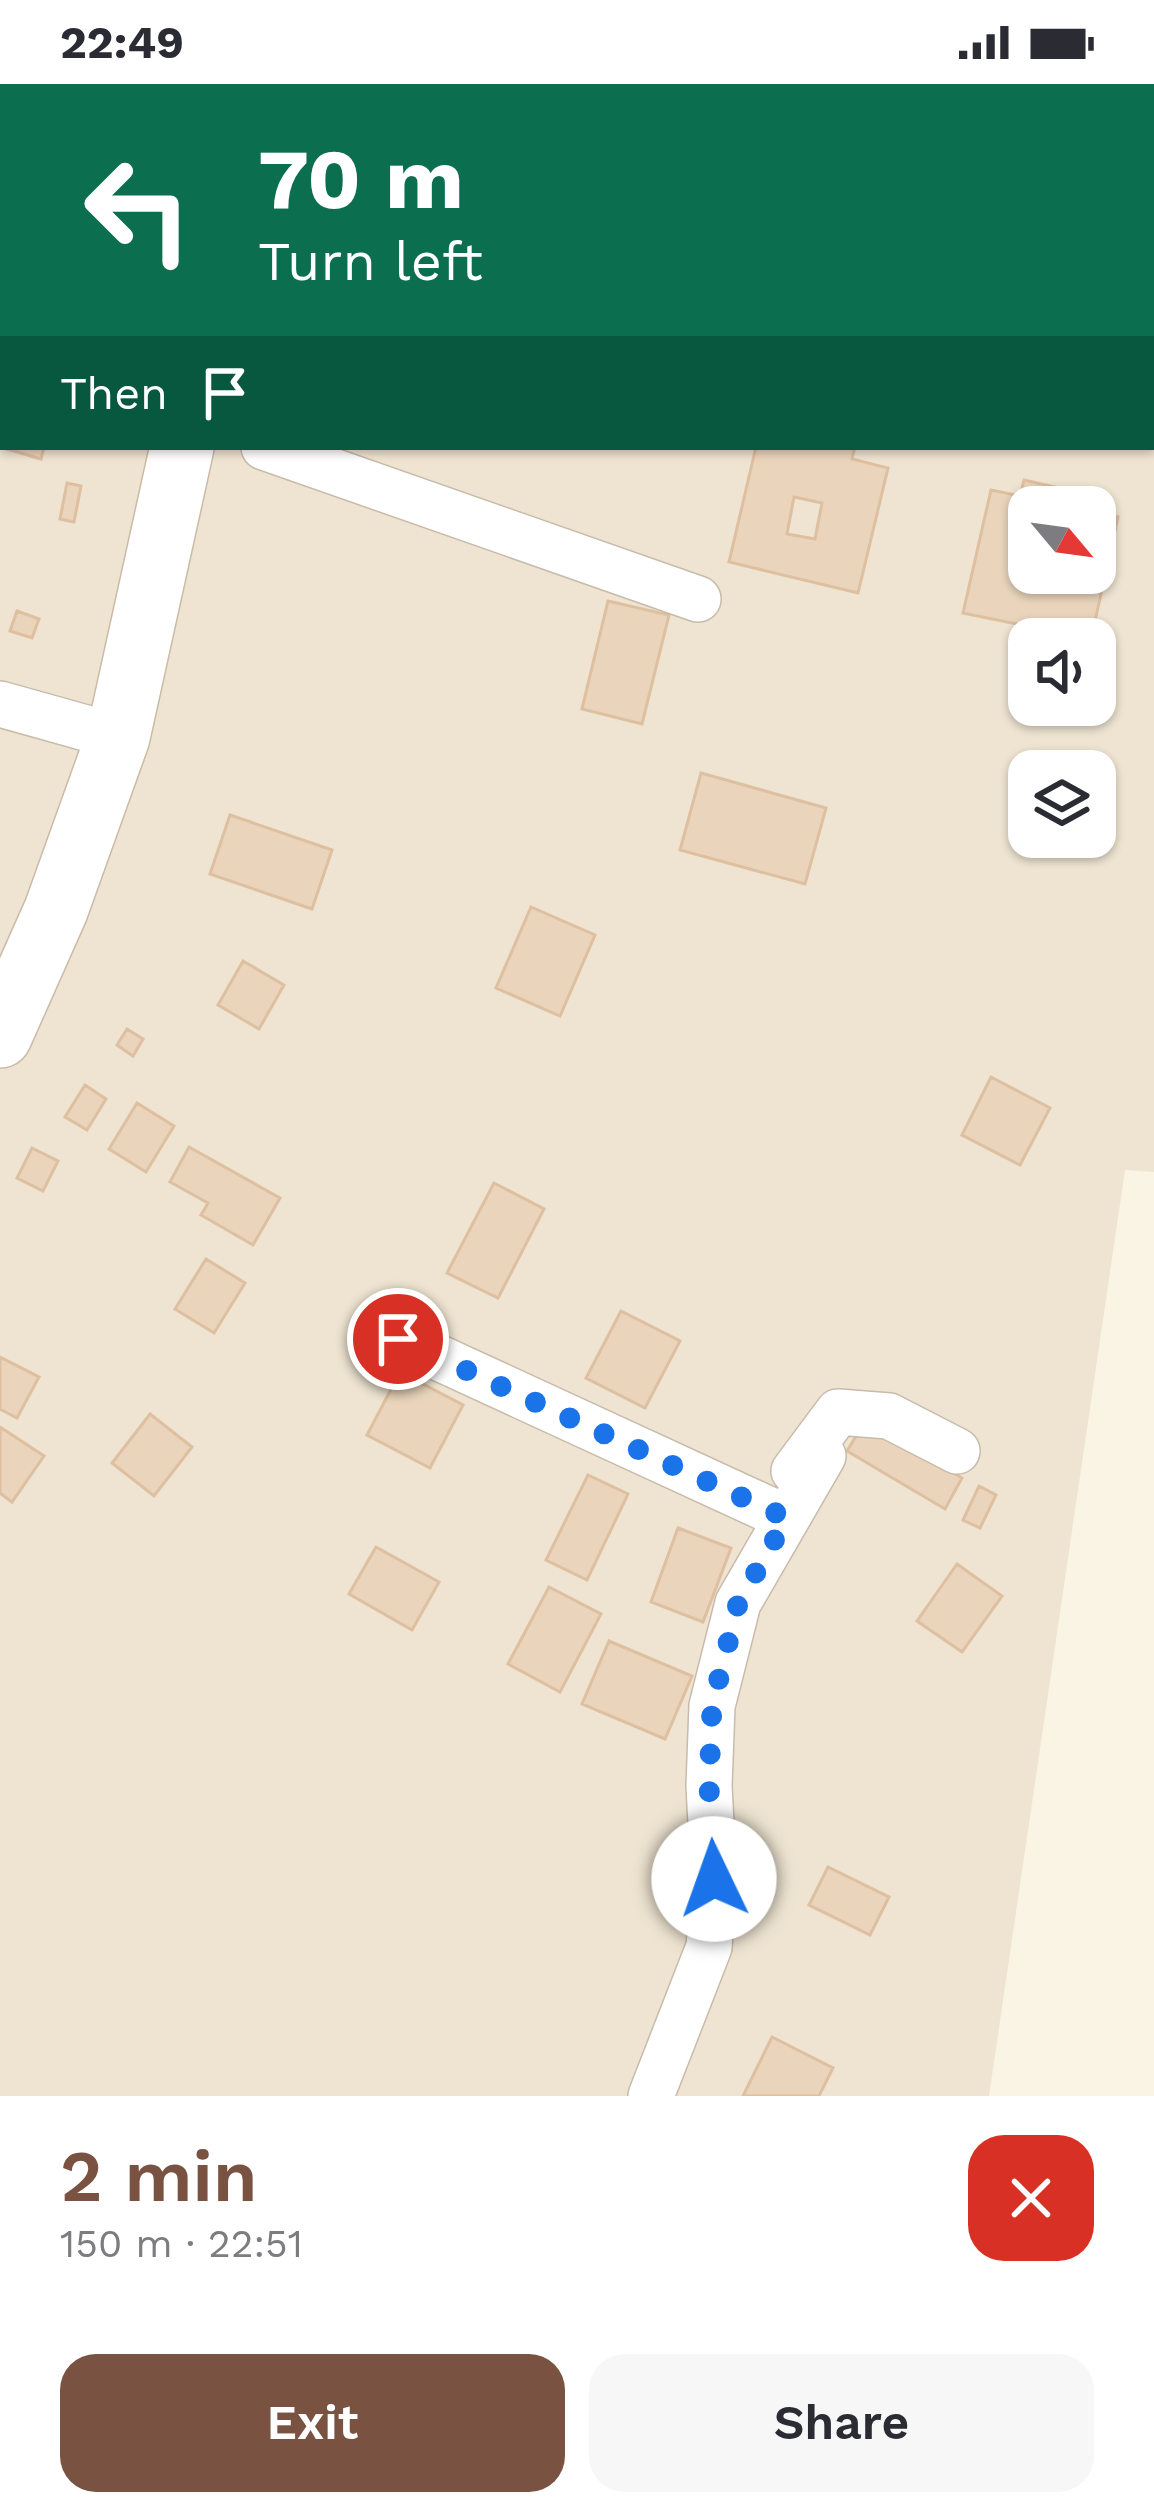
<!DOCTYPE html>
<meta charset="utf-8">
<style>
body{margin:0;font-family:"Work Sans",sans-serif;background:#f7f7f7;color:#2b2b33;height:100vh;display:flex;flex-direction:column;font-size:45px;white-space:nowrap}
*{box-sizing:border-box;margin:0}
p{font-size:39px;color:#7c7c81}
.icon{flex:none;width:66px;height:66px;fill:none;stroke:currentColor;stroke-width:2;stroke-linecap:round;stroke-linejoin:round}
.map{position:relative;height:2012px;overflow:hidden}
.details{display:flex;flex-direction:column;background:#fff;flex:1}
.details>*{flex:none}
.guide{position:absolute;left:0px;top:0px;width:1155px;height:366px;box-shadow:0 3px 9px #0004;background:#0b6e4f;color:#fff;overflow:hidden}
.needle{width:78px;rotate:119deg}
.buttons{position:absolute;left:1008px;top:402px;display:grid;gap:24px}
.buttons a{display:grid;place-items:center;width:108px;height:108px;border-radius:24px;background:#fff;box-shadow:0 3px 9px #0004;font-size:60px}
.pin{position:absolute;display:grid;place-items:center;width:102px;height:102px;color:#fff;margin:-51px;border:6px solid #fff;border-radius:50%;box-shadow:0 3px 12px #0007}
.me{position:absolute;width:132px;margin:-66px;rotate:357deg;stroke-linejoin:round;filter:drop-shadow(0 0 9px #0008)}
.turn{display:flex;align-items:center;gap:42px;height:252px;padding:0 60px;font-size:54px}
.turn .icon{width:156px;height:156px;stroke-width:2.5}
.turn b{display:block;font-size:84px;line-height:102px}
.then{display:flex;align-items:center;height:114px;padding:0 60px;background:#0003;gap:24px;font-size:45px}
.round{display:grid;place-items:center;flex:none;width:126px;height:126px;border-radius:36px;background:#f7f7f7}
.head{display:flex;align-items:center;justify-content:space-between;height:204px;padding:0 60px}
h1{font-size:72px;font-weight:600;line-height:90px;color:#7a5242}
.cta{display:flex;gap:24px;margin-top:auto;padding:24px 60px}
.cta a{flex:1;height:138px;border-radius:36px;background:#7a5242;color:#fff;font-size:48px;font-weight:600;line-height:138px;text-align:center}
.cta a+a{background:#f7f7f7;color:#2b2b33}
.status{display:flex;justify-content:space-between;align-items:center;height:84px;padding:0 60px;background:#fff;direction:ltr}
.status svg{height:33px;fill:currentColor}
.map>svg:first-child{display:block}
.residential{fill:#eee4d1;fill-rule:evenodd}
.building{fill:#ead5bc;stroke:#debfa0;stroke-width:3;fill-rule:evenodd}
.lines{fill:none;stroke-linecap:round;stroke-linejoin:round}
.minor-casing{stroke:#c8bbaa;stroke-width:48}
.secondary-casing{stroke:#cabba7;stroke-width:66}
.minor{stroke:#fff;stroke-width:45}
.secondary{stroke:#fff;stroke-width:63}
.route{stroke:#1a73e8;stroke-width:21;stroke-dasharray:0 37.8}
</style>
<div class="status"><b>22:49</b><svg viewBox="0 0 49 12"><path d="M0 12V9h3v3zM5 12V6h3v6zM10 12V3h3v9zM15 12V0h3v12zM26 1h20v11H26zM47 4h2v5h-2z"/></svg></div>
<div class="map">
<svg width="1154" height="2012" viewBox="0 0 1154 2012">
<rect width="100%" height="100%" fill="#faf4e4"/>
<path class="residential" d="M0 0H1154V1088L1125 1086 989 2012H0ZM3 3H1152V363H3ZM1029 423H1095V489H1029ZM1029 555H1095V621H1029ZM1029 687H1095V753H1029Z"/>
<path class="building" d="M40 0H133L39 3Z
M672 0H755L672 3Z
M0 307 3 363H44L41 375 0 363Z
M756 363H855L852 375 888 384 858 509 729 478ZM794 413 822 419 815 455 787 450Z
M1024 396 1085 410 1082 423H1029V466L1021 502 1048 506 1051 489H1095V428L1118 433 1091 555 963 529 991 406 1020 412Z
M67 399 81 402 74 438 60 435Z
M608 517 669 531 642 640 582 625Z
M17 527 39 535 32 554 10 547Z
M701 689 826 724 805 800 680 766Z
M230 731 332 766 312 825 210 790Z
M531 823 595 851 560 932 496 904Z
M243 877 284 901 259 945 218 921Z
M127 945 143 955 133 972 117 961Z
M991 993 1050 1024 1020 1081 962 1051Z
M85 1001 106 1015 87 1046 65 1033Z
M137 1019 174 1042 146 1088 109 1065Z
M189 1063 280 1114 253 1161 201 1131 208 1119 170 1098Z
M32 1064 58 1077 43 1107 17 1094Z
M494 1099 544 1125 498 1214 447 1189Z
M206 1175 245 1199 214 1249 175 1225Z
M621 1227 680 1257 645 1324 586 1294Z
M0 1273 39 1293 17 1334 0 1325Z
M400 1288 463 1321 430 1384 367 1351Z
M150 1330 192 1363 154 1412 112 1379Z
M866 1336 962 1394 945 1425 847 1367Z
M0 1343 44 1372 12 1418 0 1409Z
M588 1391 628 1410 587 1496 546 1476Z
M979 1402 996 1411 980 1444 963 1436Z
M678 1444 731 1464 703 1538 651 1518Z
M376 1463 439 1498 412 1546 349 1510Z
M957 1480 1002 1512 962 1568 917 1537Z
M549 1503 601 1530 560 1608 508 1580Z
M609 1557 692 1592 665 1655 582 1620Z
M828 1783 889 1813 870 1851 809 1821Z
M772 1953 833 1984 819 2012H743Z"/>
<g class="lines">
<g class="minor-casing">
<path id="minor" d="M466 3 467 0
M264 363 698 515
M0 620 118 653
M398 1255 787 1434
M794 1387 838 1328 889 1332 957 1367
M651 2012 709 1863 714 1795 709 1702 712 1622 738 1519 823 1372"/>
</g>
<g class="secondary-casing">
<path id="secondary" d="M262 3V0
M0 952 56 826 118 653 182 363"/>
</g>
<use href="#minor" class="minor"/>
<use href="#secondary" class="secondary"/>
</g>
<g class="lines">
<path class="route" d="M398 1255 787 1434 738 1520 712 1622 709 1702 714 1795"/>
</g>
</svg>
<div class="buttons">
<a><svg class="needle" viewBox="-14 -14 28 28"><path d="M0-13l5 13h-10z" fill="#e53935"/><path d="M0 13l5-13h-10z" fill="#7c7c81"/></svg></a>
<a><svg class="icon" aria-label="sound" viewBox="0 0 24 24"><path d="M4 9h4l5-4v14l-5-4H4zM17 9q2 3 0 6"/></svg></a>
<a><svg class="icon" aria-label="layers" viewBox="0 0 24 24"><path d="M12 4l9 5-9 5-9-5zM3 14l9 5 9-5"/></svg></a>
</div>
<div class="pin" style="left:398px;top:1255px;background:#d93025"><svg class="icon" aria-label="arrive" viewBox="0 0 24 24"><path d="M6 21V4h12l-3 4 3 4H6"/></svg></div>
<svg class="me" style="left:714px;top:1795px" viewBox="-20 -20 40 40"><circle r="19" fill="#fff"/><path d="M0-13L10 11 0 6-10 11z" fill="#1a73e8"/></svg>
<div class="guide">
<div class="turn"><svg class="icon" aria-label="left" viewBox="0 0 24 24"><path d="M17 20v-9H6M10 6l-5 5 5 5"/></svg><div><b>70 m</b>Turn left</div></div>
<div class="then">Then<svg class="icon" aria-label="arrive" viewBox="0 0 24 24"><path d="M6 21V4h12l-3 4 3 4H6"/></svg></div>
</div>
</div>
<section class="details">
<div class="head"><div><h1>2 min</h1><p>150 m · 22:51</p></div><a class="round" style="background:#d93025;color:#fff"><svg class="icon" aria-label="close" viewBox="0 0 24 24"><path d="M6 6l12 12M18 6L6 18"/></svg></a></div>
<div class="cta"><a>Exit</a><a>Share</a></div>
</section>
